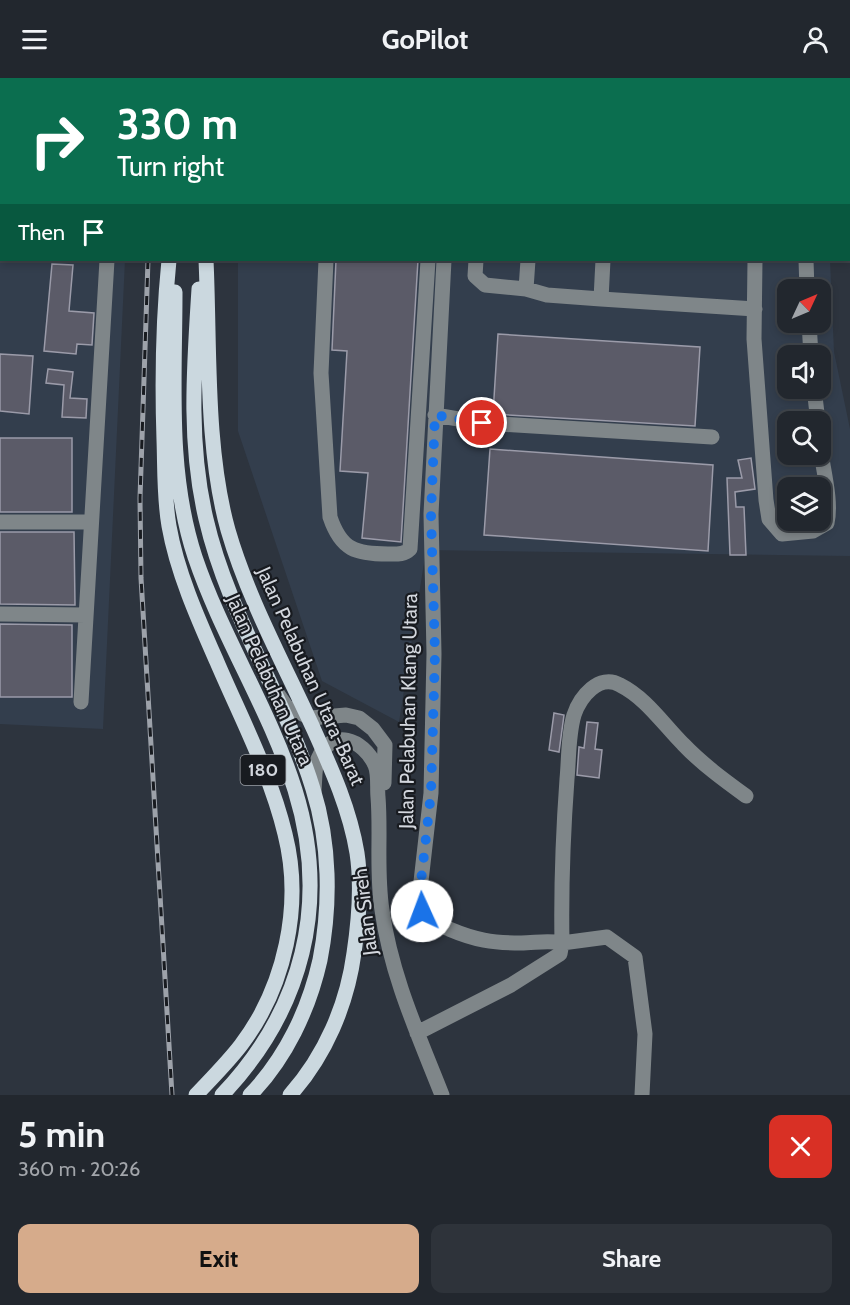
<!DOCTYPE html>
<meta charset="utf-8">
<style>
body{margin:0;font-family:Cabin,sans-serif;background:#2e333a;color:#f1f3f6;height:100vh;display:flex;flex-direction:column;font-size:22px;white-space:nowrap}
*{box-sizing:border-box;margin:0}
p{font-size:20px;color:#a2a5aa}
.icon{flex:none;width:33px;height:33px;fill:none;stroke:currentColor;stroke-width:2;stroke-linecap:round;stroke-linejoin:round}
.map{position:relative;height:1017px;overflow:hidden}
.sheet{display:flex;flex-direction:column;background:#22272e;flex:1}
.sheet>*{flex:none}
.hud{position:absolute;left:0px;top:0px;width:850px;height:183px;box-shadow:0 3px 9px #0003,0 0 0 2px #3f444a;background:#0b6e4f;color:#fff;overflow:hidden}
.needle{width:39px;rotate:46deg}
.tools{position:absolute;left:777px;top:201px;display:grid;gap:12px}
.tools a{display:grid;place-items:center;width:54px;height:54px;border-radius:12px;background:#22272e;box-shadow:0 3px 9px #0003,0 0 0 2px #3f444a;font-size:30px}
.pin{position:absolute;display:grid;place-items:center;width:51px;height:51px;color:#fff;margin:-26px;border:3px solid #fff;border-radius:50%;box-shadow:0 2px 6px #0007}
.me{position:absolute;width:66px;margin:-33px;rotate:358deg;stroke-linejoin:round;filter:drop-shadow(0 0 4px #0008)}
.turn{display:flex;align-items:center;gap:21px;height:126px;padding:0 18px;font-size:27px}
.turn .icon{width:78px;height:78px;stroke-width:2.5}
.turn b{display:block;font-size:42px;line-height:51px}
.then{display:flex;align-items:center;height:57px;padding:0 18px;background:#0003;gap:12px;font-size:22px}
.round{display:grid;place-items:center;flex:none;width:63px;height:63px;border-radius:12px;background:#2e333a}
.summary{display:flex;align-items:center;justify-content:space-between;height:102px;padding:0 18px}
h1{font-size:36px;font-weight:800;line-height:45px}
.primary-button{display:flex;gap:12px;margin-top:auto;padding:12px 18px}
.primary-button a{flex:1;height:69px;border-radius:12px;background:#d6ab8b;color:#111;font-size:24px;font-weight:800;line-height:69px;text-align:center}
.primary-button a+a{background:#2e333a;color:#f1f3f6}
header{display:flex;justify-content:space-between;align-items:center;height:78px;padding:0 18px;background:#22272e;font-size:27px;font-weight:800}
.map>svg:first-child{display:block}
.built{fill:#333e4d;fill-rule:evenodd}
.building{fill:#5b5b68;stroke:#9b9ba9;stroke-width:1.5}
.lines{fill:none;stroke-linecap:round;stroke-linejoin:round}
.minor{stroke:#7f8689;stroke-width:15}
.major{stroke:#cbd8df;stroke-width:15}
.rail-casing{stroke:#9da2aa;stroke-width:5}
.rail{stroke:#181b20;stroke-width:3;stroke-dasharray:9;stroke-linecap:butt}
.route{stroke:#1a73e8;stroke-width:10;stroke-dasharray:0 18}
.labels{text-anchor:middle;stroke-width:4.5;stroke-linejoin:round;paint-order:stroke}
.shield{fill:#181b20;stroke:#9b9fa5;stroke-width:1.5}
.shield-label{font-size:18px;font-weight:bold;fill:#d3d7de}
.street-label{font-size:20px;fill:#d3d7de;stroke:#181b20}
</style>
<header><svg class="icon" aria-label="menu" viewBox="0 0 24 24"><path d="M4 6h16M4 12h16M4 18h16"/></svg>GoPilot<svg class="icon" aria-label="person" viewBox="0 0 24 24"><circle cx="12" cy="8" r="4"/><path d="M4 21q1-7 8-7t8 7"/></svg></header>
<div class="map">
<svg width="850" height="1017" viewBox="0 0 850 1017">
<rect width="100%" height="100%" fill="#2d343e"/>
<path class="built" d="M0 0H133L2 2V182H125L103 651 0 646Z
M239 0H821L822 1 239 2Z
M238 182H830L834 274 850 351V478L426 472 399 644 322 603 238 353ZM788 212H820V244H788ZM788 278H820V310H788ZM788 344H820V376H788ZM788 410H820V442H788Z"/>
<path class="building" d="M336 182H418L401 464 362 460 368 395 340 393 347 273 332 272Z
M52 186 73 187 69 233 94 235 92 267 77 266 76 276 44 273Z
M498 256 700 269 695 348 493 336Z
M0 276 33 278 29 336 0 333Z
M48 291 73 294 70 320 87 321 86 340 62 339 64 307 46 305Z
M0 360H72V434H0Z
M490 371 713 387 708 473 484 457Z
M751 380 755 411 735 414 736 429H744L746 477H730L727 400H742L738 382Z
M0 454H74L75 527 0 526Z
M0 546 72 547V619H0Z
M554 635 564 637 559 674 549 672Z
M587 644 598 645 595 671 602 672 599 700 577 697 579 669 584 670Z"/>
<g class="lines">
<path class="minor" d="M89 2 90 0
M335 2V0
M440 2V0
M454 2V0
M0 21H2
M0 82H2
M326 182 321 295 330 439C341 472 356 476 388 476 396 476 404 477 410 471L428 182
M476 182 475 198 485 207 526 211 547 217 601 221
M603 182 601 221 755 231
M755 182 754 261 766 422 769 441 782 456 813 453 827 445C832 423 823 392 820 368
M806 182 807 212
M526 211 528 182
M809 244 811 278
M814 310 818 344
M435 337 482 345 712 359
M0 444H89
M0 536 86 537
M277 615 286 628 311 640 346 637 359 640 373 651 385 667 384 705
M81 624 107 182
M314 713C315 703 314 690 318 681 332 649 363 661 375 687 379 696 377 709 378 719 381 756 376 794 382 832 391 897 418 956 442 1017
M417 955 511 907 560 876 562 865C548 862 535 865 521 865 492 865 475 862 449 851 431 845 424 840 419 821L431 715 434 576 431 436 444 182
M642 1017 645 956 635 879 607 859 562 865C561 810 563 756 567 701 569 681 568 657 574 637 580 619 599 595 620 607 646 620 663 646 683 666 702 686 724 702 746 718"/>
<path class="major" d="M180 2V0
M209 2V0
M169 182C163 242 162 302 164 362 165 390 164 420 169 448 177 494 198 541 217 584 241 640 271 697 285 756 303 827 285 909 241 967 228 984 211 1001 196 1017
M206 182C210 267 205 370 228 452 248 521 284 586 314 652 332 692 350 732 357 775 362 808 359 842 354 875 347 927 325 978 290 1017
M199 211C194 289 188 365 206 441 228 537 285 619 313 711 330 765 331 826 320 882 309 931 286 980 250 1017
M175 214C175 303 167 394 195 479 222 559 270 632 295 712 330 825 303 932 222 1017"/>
<g class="rail-casing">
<path id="rail" d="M156 2V0
M148 182 140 420 141 500 172 1017"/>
</g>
<use href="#rail" class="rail"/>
</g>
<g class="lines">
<path class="route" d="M422 833 419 821 431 715 435 576 431 436 435 337 482 345"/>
</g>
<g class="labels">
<rect class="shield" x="240.5" y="677" width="45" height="30" rx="4.5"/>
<g class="shield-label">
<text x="263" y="698">180</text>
</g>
<g class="street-label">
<text transform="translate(311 598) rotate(66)" y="7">Jalan Pelabuhan Utara-Barat</text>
<text transform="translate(270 602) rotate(66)" y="7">Jalan Pelabuhan Utara</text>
<text transform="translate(408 633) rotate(-89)" y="7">Jalan Pelabuhan Klang Utara</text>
<text transform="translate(365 834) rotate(-97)" y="7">Jalan Sireh</text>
</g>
</g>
</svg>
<div class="tools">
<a><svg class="needle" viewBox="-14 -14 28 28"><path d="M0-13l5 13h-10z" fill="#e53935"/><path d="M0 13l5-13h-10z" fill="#a2a5aa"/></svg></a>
<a><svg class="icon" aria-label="sound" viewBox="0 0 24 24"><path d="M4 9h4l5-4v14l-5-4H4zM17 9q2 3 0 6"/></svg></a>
<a><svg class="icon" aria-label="search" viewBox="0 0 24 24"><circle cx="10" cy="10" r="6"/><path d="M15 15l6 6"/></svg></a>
<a><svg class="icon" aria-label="layers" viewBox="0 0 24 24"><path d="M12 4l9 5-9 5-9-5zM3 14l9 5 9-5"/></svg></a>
</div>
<div class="pin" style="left:482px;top:345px;background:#d93025"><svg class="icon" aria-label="arrive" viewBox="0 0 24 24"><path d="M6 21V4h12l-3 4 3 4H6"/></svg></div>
<svg class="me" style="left:422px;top:833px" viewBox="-20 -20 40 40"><circle r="19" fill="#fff"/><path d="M0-13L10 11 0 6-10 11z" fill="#1a73e8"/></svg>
<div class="hud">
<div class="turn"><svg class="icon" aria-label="right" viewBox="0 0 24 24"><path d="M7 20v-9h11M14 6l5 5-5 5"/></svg><div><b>330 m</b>Turn right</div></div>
<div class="then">Then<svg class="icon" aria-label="arrive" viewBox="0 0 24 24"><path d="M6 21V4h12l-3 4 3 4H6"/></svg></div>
</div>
</div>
<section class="sheet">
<div class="summary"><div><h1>5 min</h1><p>360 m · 20:26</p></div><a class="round" style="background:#d93025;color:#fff"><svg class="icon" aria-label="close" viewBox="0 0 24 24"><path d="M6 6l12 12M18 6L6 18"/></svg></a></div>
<div class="primary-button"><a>Exit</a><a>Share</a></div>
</section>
